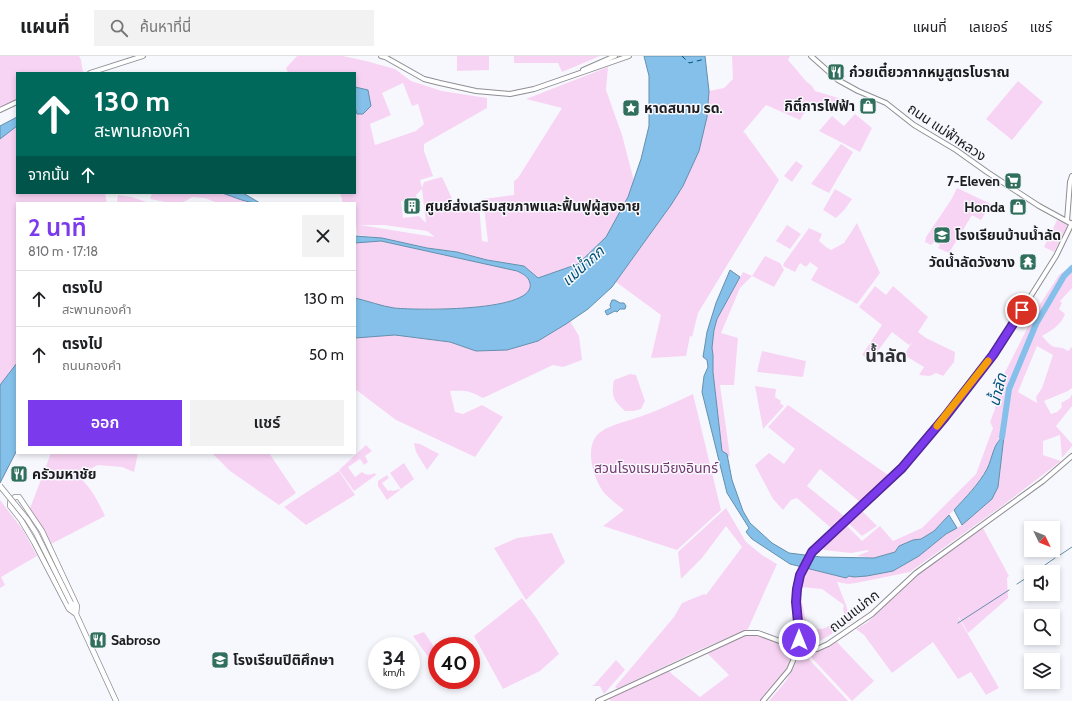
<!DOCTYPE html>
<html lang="th">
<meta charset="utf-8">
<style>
body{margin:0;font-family:Cabin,"Noto Sans Thai",sans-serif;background:#f2f2f2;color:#202124;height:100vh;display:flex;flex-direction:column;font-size:15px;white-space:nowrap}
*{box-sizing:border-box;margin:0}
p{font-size:13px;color:#757577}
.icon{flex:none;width:22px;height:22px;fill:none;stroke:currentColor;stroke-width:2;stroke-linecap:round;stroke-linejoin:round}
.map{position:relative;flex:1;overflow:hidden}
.details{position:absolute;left:16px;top:146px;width:340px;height:252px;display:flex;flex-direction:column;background:#fff;border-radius:0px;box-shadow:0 2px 6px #0003}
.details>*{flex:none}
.banner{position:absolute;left:16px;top:16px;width:340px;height:122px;border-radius:0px;box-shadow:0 2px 6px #0003;background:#00695c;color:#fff;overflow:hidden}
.needle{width:26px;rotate:133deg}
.tools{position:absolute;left:1024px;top:465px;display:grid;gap:8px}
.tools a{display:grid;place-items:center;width:36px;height:36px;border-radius:0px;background:#fff;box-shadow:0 2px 6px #0003;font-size:20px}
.speed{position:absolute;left:368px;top:581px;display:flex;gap:8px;font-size:20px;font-weight:700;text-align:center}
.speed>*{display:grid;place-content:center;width:52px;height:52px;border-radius:50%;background:#fff;box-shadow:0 2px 6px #0003;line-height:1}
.speed small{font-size:10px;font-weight:400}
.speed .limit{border:6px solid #d22;background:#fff;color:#111}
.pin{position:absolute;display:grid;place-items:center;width:34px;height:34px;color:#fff;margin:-17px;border:2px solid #fff;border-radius:50%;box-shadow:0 1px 4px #0007}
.me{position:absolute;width:44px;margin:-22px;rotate:0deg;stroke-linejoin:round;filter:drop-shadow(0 0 3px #0008)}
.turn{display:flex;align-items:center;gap:14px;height:84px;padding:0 12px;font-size:18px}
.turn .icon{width:52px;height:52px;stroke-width:2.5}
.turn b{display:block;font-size:28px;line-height:34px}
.then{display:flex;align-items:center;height:38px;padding:0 12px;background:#0003;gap:8px;font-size:15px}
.round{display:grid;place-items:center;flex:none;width:42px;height:42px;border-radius:0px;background:#f2f2f2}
.head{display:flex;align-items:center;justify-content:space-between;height:68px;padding:0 12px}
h1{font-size:24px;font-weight:600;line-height:30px;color:#7c3aed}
.button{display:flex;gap:8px;margin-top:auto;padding:8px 12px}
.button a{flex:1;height:46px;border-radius:0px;background:#7c3aed;color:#fff;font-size:16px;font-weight:600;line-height:46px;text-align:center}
.button a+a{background:#f2f2f2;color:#202124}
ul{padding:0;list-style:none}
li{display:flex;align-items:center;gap:12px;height:56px;padding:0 12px;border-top:1px solid #e0e0e0}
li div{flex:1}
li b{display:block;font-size:15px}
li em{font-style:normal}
header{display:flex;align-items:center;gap:24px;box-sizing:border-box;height:56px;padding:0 20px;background:#fff;border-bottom:1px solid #e0e0e0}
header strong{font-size:19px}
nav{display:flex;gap:22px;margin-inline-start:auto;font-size:14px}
.search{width:280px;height:36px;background:#f2f2f2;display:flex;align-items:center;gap:10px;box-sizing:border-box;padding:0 14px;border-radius:0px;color:#757577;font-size:15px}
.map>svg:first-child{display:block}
.green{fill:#f8d4f4;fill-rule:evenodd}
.water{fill:#84c0e9;stroke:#658fac}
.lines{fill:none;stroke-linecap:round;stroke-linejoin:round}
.stream{stroke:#658fac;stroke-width:1}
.river{stroke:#84c0e9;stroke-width:6}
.ferry{stroke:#015177;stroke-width:1;stroke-dasharray:5 4;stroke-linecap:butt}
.tertiary-casing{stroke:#8e8e93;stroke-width:6}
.secondary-casing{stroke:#8e8e93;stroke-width:6}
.tertiary{stroke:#fff;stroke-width:4}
.secondary{stroke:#fff;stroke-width:4.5}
.secondary-bridge-casing{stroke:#8e8e93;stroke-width:6;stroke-linecap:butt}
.secondary-bridge{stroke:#fff;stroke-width:4.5}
.route-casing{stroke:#51269a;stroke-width:10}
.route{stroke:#7c3aed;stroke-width:7}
.slow{stroke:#f59e0b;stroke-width:7}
.labels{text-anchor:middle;stroke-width:3;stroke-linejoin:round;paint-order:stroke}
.poi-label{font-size:14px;font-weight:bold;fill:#1d1d1f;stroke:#f7f8fd;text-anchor:start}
.street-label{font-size:14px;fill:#1d1d1f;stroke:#f7f8fd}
.park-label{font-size:14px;fill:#753871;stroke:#f7f8fd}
.water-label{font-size:15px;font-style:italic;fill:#015177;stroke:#f7f8fd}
.district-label{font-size:18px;font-weight:bold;fill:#2f2f34;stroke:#f7f8fd}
</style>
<header>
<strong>แผนที่</strong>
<div class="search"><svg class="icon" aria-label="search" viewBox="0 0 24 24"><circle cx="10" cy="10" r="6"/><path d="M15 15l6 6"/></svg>ค้นหาที่นี่</div>
<nav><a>แผนที่</a><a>เลเยอร์</a><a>แชร์</a></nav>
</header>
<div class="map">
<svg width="1072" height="645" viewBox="0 0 1072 645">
<rect width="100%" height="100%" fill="#f7f8fd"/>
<path class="green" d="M0 0H79L81 4 83 17H17V45L0 53Z
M297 0H343L366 5 395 13 411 25 442 35 487 42V52L424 88V95L433 120 420 124 422 132 424 126 442 121 456 151 479 148 482 185 488 186 483 143 514 139V125L518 122 562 52 526 43 608 11 606 34 622 79 634 125 628 141 606 181 577 208 538 222 524 210 487 204 457 196 427 192 382 182 357 179 356 169H355V147H343L340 137H332H355V17H288L286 12ZM403 27 412 50 418 48 424 68 416 75 375 89 370 68 391 59 382 37ZM422 133 426 167 419 160 403 162 401 145 417 143 416 139ZM360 169H384L427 175 435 181Z
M457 0H489V14L457 15Z
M514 0H600L562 16 558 7H514Z
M732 0H790L788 4 806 25 812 30 815 35 845 44 832 57 810 47 800 64 766 49 743 76 745 77 779 124 698 257 692 281 690 280 686 300 651 302 661 259 616 226 671 149 683 130 707 61 709 35 724 32 733 23Z
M1018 25 1043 46 1012 84 986 63Z
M855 58 872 72 860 96 819 75 832 60 844 70Z
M17 70V137H105L107 147H17V307L0 329V83Z
M841 88 853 96 829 137 811 128Z
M796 105 803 110 792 126 784 120Z
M957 132 991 148 981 164 972 159 949 197 938 192 940 189 934 186 931 189 925 186 926 181 951 144Z
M835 133 852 143 845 153 836 162 823 154Z
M152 137H222L238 142 248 147H217L205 142 192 141C180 151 165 146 150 143Z
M118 139 132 141 149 147H117Z
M1057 164 1068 168 1054 196 1044 191Z
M857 167 880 217 857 248 811 224 818 212 810 206 806 211 800 207 795 216 783 210 784 207 809 172 822 178 819 185 826 191 831 194 844 187Z
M787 169 801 178 790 193 776 185Z
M381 185 517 215C523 218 528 220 530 227 537 257 412 254 394 252 381 250 368 245 355 242V187Z
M765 200 780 207 784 214 774 231 752 220 740 232 721 277 738 282 734 329H720L730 400 727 402V398L722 395 713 316V299L712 292 714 274 717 263 743 216 752 220Z
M1072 209V232L1060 245 1062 247 1059 253 1065 258C1062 268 1051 275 1042 280 1046 284 1050 290 1055 291 1061 292 1062 291 1068 295L1072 291V332L1068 335 1044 345 1051 358 1057 356 1062 351 1061 347 1070 342 1072 338V350L1056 370 1072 388V390L1062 402 1060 379 1043 385V399L1061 405 1002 450 910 516 856 527 848 528 837 526 846 549 851 566 810 591 802 590 800 538 807 569C811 571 816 573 820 573 828 573 830 566 841 566L845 561 843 553 844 549 822 533 801 531 807 512 845 522 849 520 893 515 919 500 946 478 962 469 998 431 1004 380 998 384 987 413 976 430 934 475 921 483 913 484 895 496 874 502 857 500 869 495 868 494 851 497 824 494 823 490 845 468 862 485 880 470 893 485 922 472 976 418 993 372 990 366 995 353 996 334 1037 253 1059 219ZM1037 290 1053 299 1042 332 1036 341 1037 347 1018 336Z
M875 230 886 239 893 230 928 261 918 276 926 282 955 296 954 306 943 320 936 317 930 320 919 319 924 311 904 299 912 286 909 289 892 276 871 304 862 299 882 269 859 251Z
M570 265 579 280 582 304 563 311 553 309 483 342C470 335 465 334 450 335L455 356 463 358 482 349 503 361 475 401 396 364 355 333V282L395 279 450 286 476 295 507 294 538 285Z
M762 295 806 305 803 321 757 316Z
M630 318 636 319 645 345 641 353 633 355H625C613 344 611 340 614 324Z
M755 330 776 333 775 341 781 345 780 347 784 350 763 373Z
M693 338 721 454 677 494 603 470 624 454C618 449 611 444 605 438 593 424 582 387 602 375 610 369 631 364 642 360 659 354 676 346 693 338Z
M788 349 888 419 860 446 820 413 807 430 844 460 832 473 797 442 791 444 783 454 773 443 755 409 769 397 784 408 795 393 768 371Z
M414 387 420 388 439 398 427 414 416 396Z
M366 389 372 395 365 400 368 406 364 409 360 403 348 411 355 421 362 416C367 420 370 419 375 417L376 419 354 435 339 414Z
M51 397H138L134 416 122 411 98 409 78 419C92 434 96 441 105 460L51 488 29 455Z
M212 397H269L296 437 279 449 230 415Z
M404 407 414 423 401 433 390 417Z
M339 415 355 439 306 469 284 451Z
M387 419 389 422 382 427 388 435 391 434 393 435 399 433 400 434 387 444 378 430V425Z
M0 444 23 474 37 500 1 521 5 529 0 532Z
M726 452 746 486 762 499 777 508 748 573 697 595 617 633 615 631 674 561 682 547 704 538 706 539 742 491 726 470 702 502 681 523 678 496Z
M860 453 877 470 862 480 847 466Z
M983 472 1009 520 1007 522 1008 542 968 577 959 561H958L999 632 986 639 971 616 958 623 933 586 892 617 864 579 856 573 868 566 916 519Z
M552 477 565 506 526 544 494 492 517 482Z
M522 542 537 563 559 598 540 615 503 633 474 580Z
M424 576 437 595V613L413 580Z
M761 577 798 593 789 614 763 645H611L607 641 666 613 700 641 729 619 705 595 741 578Z
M835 584 874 625 852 645 809 599 811 595Z
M807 601 848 645H769L786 625 798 603Z
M616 604 625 614 604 638 600 630H591L594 629Z"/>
<path class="water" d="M644 0H705L709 35 707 61 699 95 683 130 671 149 612 231 588 253 566 268 538 285 507 294 476 295 450 286 395 279 355 282V242C368 245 381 250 394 252 412 254 537 257 530 227 528 220 523 218 517 215L381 185 355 187V180L382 182 427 192 457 196 487 204 524 210 538 222 578 208 606 181 628 141 641 103 649 70V20Z
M355 31 368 34 371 50 363 58H357L355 51Z
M17 61V70L0 83V70Z
M222 137H243L260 147C245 147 235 141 222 137Z
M730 214 740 221 717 263 714 274 712 292 713 299V316L722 395 727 398 732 424 743 455 750 467 772 487 789 497 821 501 874 502 895 496 899 490 913 484 921 483 934 475 949 459 957 472 946 478 919 500 893 515 867 520 854 521 849 520 846 522 790 508 752 483 746 476 749 472 727 437 702 336 704 320 708 311 707 304 703 301 707 276 716 247Z
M612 244H615L620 247H624L626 250 625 253H620L617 256 615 255 607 259 605 255 611 252 610 249Z
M17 307V394L0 427V329Z
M1004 380 998 431 992 443 962 469 954 454C966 441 979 428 987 413 993 401 993 387 1004 380Z"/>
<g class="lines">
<path class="stream" d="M1060 499 1072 491
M1035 516 1055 502
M1017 528 1031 519
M958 567 1009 534"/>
<path class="river" d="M1002 381 1009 333 1036 268 1064 220 1072 212"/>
<path class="ferry" d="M682 0 689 7 705 3"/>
<g class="tertiary-casing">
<path id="tertiary" d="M381 0 385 1 424 23 440 27 476 35 510 38 534 33 629 0
M811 0 838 24 858 35 886 47 914 69 956 94 987 116 1039 150 1072 168
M583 14 615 0
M90 17 143 0
M0 54 17 46
M1067 165 1070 126 1072 120
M598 645 745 577H758L804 594 817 593 828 588 872 558 916 517 1043 425 1072 400
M763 645 789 614 798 593 799 576 796 546 797 533 800 519 812 496 902 412 945 361 993 299 1005 281 1056 200 1072 167"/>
</g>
<g class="secondary-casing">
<path id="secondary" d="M15 441H19L42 475 77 550 76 558 69 553 34 486 21 464 10 450V446Z
M71 547 116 645"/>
</g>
<use href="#tertiary" class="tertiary"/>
<use href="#secondary" class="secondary"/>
<g class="secondary-bridge-casing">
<path id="secondary-bridge" d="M0 430 27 463 36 477 71 547"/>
</g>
<use href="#secondary-bridge" class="secondary-bridge"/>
</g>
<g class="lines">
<g class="route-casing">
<path id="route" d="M799 584V576L796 546 797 533 800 519 812 496 902 412 945 361 993 299 1022 254"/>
</g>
<use href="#route" class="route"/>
<path class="slow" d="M937 370 988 305"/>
</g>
<defs>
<g id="restaurant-square" transform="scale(0.9)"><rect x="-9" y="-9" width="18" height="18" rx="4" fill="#306f5c" stroke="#f7f8fd"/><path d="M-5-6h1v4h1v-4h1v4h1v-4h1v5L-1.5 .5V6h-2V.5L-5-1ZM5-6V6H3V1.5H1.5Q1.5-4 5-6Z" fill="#fff"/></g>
<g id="shop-square" transform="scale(0.9)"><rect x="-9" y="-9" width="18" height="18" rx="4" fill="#306f5c" stroke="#f7f8fd"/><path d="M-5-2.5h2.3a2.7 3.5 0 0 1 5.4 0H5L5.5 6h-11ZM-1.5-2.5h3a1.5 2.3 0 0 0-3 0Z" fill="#fff"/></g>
<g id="sight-square" transform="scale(0.9)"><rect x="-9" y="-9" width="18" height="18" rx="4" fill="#306f5c" stroke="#f7f8fd"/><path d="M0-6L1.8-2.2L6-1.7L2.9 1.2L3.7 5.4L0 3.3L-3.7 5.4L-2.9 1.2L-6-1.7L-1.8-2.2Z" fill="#fff"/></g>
<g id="supermarket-square" transform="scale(0.9)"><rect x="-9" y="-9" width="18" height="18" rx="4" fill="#306f5c" stroke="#f7f8fd"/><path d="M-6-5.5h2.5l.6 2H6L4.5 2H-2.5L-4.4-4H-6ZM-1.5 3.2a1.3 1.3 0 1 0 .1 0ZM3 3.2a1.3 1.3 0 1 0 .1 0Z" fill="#fff"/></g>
<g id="building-square" transform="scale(0.9)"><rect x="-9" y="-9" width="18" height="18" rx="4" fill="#306f5c" stroke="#f7f8fd"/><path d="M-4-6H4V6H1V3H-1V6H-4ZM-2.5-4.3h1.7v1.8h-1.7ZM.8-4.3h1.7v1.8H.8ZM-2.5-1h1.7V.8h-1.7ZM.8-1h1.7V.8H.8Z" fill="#fff"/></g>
<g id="school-square" transform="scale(0.9)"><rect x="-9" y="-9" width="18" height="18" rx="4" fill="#306f5c" stroke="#f7f8fd"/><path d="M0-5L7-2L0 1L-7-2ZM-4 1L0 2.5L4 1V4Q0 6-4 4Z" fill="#fff"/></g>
<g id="temple-square" transform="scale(0.9)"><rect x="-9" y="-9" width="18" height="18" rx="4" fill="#306f5c" stroke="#f7f8fd"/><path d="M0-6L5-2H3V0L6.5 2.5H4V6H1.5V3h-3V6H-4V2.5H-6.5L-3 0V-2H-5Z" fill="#fff"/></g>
</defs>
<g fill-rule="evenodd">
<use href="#restaurant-square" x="836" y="16"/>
<use href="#shop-square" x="868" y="50"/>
<use href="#sight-square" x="631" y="52"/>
<use href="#supermarket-square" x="1013" y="125"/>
<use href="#building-square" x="412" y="150"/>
<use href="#shop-square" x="1018" y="151"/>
<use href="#school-square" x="942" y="179"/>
<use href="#temple-square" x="1028" y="206"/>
<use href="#restaurant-square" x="19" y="418"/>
<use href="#restaurant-square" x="98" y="584"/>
<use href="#school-square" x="220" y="604"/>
</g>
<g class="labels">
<g class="poi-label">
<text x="849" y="21">ก๋วยเตี๋ยวกากหมูสูตรโบราณ</text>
<text x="855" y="55" text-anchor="end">กิติ์การไฟฟ้า</text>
<text x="644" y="57">หาดสนาม รด.</text>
<text x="1000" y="130" text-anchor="end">7-Eleven</text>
<text x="425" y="155">ศูนย์ส่งเสริมสุขภาพและฟื้นฟูผู้สูงอายุ</text>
<text x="1005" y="156" text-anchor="end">Honda</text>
<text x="955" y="184">โรงเรียนบ้านน้ำลัด</text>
<text x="1015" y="211" text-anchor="end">วัดน้ำลัดวังซาง</text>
<text x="32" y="423">ครัวมหาชัย</text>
<text x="111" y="589">Sabroso</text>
<text x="233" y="609">โรงเรียนปิติศึกษา</text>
</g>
<g class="street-label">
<text transform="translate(947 76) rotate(34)" y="5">ถนน แม่ฟ้าหลวง</text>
<text transform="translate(854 555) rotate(-38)" y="5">ถนนแม่กก</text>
</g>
<g class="park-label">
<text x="656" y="417">สวนโรงแรมเวียงอินทร์</text>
</g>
<g class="water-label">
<text transform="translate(583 210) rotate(-42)" y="5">แม่น้ำกก</text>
<text transform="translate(998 334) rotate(-76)" y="5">น้ำลัด</text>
</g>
<g class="district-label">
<text x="886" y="306">น้ำลัด</text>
</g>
</g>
</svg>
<div class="tools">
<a><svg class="needle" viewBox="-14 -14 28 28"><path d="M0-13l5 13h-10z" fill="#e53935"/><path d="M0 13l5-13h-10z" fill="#757577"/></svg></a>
<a><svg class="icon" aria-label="sound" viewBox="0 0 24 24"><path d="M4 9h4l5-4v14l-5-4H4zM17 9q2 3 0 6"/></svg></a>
<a><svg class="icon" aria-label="search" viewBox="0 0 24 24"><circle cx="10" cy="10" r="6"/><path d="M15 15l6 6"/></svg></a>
<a><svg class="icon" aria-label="layers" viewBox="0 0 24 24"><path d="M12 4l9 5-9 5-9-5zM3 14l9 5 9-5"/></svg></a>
</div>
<div class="speed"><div>34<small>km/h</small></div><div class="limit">40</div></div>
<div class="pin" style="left:1022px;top:254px;background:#d93025"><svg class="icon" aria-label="arrive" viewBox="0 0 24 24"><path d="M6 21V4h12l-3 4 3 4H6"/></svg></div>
<svg class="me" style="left:799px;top:584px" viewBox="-20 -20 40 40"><circle r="17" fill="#7c3aed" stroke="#fff" stroke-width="3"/><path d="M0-11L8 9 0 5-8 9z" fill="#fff"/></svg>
<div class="banner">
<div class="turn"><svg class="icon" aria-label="ahead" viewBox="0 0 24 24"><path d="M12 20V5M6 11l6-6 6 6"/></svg><div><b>130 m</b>สะพานกองคำ</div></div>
<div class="then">จากนั้น<svg class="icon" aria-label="ahead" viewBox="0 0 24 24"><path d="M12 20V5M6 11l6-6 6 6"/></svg></div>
</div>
<section class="details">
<div class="head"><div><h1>2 นาที</h1><p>810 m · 17:18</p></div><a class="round"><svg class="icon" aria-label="close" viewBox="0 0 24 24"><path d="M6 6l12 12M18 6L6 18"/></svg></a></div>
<ul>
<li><svg class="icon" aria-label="ahead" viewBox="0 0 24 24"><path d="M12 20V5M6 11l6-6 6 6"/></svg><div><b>ตรงไป</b><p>สะพานกองคำ</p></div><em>130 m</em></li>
<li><svg class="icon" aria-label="ahead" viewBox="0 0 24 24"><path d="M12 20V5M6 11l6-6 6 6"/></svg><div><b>ตรงไป</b><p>ถนนกองคำ</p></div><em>50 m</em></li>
</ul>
<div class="button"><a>ออก</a><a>แชร์</a></div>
</section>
</div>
